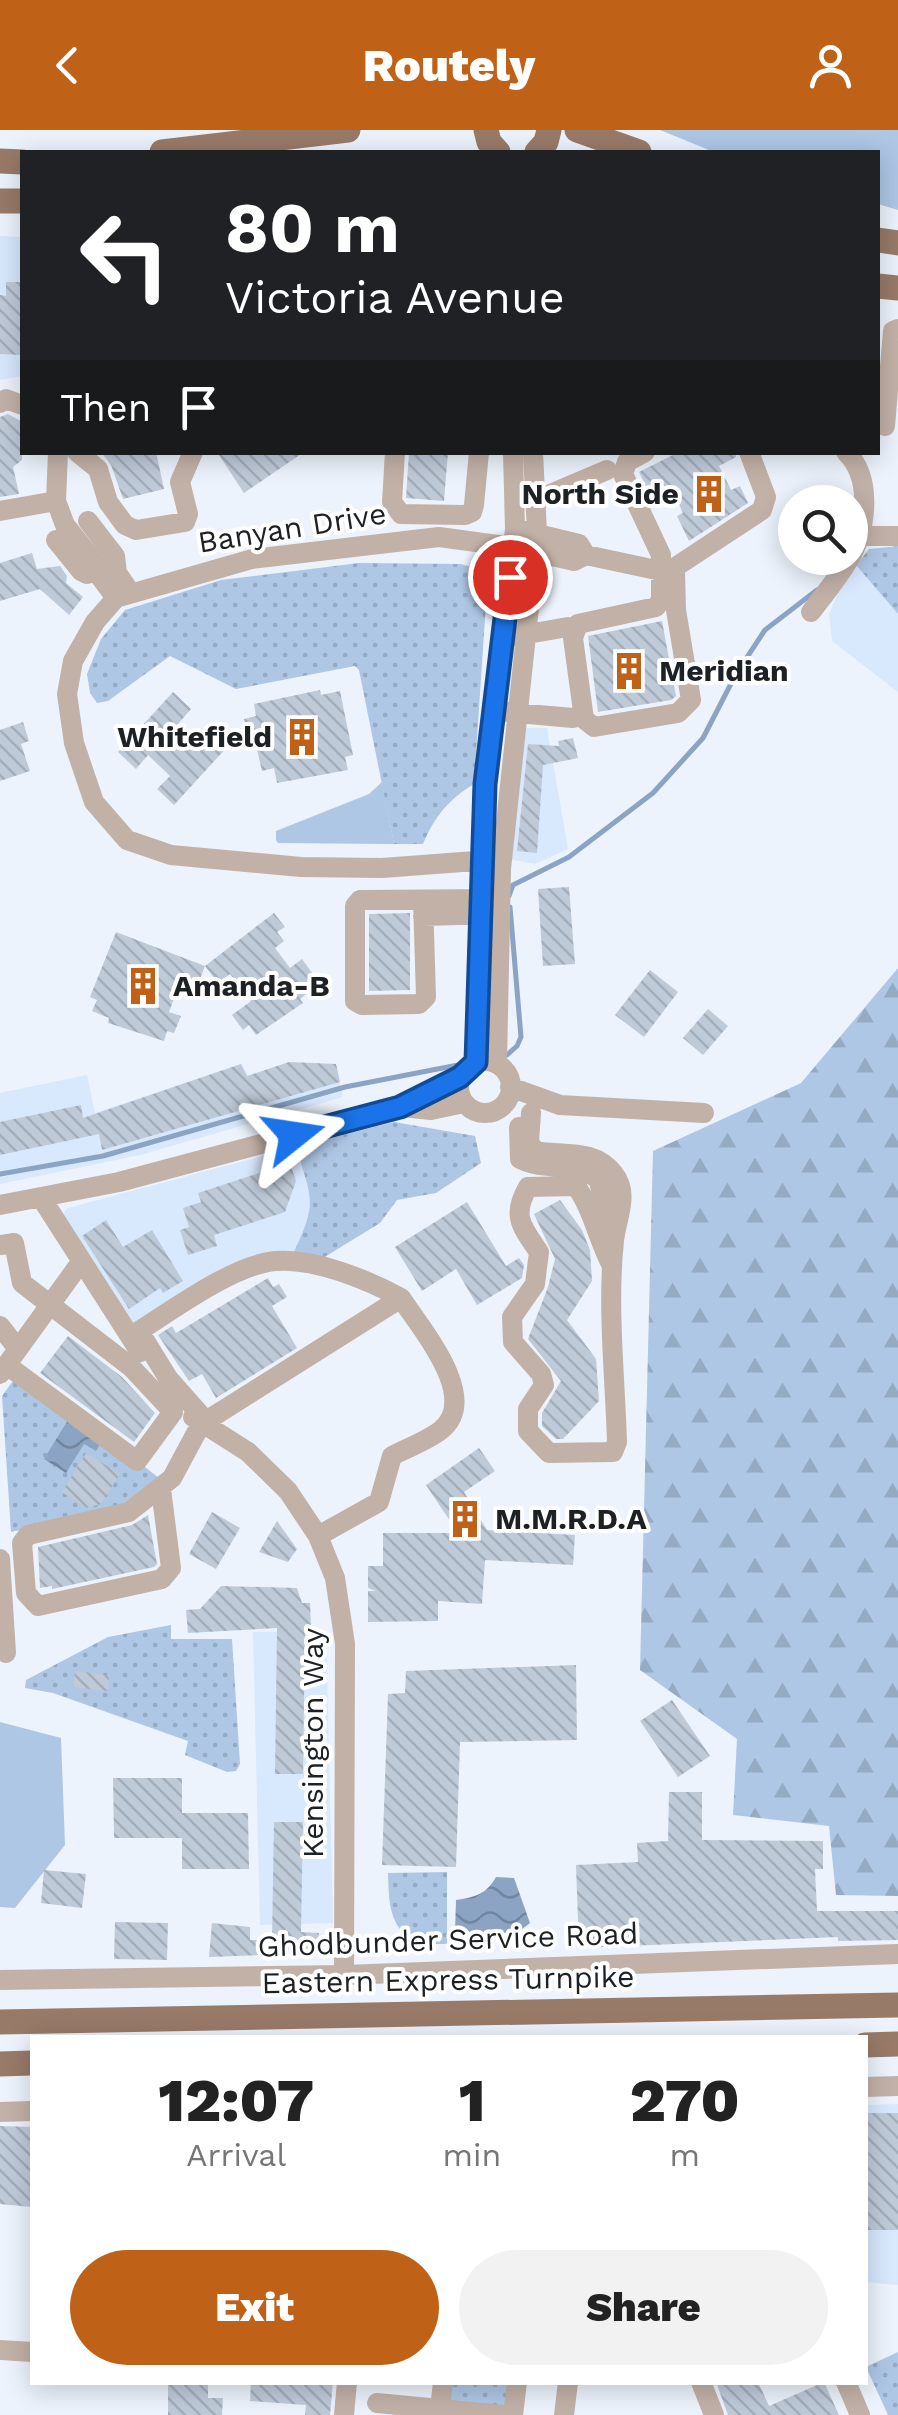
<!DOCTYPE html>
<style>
body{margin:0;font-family:"Work Sans",sans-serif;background:#f2f2f2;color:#222;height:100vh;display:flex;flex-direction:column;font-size:38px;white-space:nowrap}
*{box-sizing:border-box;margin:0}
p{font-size:32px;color:#767676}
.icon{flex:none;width:55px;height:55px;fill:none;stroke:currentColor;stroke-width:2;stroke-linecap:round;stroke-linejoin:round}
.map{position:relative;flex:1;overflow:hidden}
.sheet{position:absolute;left:30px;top:1905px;width:838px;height:350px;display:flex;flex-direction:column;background:#fff;border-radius:0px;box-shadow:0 5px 25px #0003}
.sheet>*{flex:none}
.top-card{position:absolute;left:20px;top:20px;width:860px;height:305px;border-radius:0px;box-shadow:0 5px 25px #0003;background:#202124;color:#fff;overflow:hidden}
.controls{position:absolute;left:778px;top:355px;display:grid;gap:20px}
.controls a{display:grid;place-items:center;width:90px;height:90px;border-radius:50%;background:#fff;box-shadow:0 5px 25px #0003;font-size:50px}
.pin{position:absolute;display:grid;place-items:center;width:85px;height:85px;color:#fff;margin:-42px;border:5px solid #fff;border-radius:50%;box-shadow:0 2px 10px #0007}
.me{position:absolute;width:110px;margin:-55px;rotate:75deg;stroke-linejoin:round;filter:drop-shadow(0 0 8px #0008)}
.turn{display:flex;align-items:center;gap:35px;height:210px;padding:0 40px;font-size:45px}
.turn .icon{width:130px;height:130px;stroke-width:2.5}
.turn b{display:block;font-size:70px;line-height:85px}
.then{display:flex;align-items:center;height:95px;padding:0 40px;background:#0003;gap:20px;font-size:38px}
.eta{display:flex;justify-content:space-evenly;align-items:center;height:170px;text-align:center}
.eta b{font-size:60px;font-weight:800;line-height:70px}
.button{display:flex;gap:20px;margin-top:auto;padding:20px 40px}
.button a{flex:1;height:115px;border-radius:60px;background:#bf6116;color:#fff;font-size:40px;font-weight:800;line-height:115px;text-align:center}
.button a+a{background:#f2f2f2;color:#222}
header{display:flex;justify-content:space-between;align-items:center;height:130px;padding:0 40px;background:#bf6116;color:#fff;font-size:45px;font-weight:800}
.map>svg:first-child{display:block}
.built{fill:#d8e8fd}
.grass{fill:#aec7e5}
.forest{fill:url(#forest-firs)}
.park{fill:url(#park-dots)}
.water{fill:url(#water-waves)}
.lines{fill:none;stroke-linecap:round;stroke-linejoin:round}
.stream{stroke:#8ba4c3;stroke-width:5}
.building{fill:url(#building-back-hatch)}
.minor{stroke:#c2b1a7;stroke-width:20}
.major{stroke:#987a68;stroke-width:25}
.route-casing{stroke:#114b97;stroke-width:25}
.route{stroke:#1a73e8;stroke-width:18}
.labels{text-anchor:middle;stroke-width:8;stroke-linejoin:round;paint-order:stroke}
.poi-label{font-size:30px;font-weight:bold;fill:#1c2126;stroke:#fff;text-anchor:start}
.street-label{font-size:30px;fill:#1c2126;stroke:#fff}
</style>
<header><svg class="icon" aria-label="back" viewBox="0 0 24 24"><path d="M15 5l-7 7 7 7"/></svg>Routely<svg class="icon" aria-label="person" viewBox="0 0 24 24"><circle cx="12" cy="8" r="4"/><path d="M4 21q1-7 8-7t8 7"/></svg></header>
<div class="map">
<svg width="898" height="2285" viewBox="0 0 898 2285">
<defs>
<pattern id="forest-firs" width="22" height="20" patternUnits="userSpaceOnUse" patternTransform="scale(2.5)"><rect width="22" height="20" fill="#aec7e5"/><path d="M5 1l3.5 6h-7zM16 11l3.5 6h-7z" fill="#95abc4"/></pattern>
<pattern id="park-dots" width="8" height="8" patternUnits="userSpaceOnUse" patternTransform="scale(2.5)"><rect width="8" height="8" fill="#aec7e5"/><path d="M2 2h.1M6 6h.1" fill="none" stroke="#95abc4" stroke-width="1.8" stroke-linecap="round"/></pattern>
<pattern id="water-waves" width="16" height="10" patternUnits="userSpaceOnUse" patternTransform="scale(2.5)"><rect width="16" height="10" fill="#8ba4c3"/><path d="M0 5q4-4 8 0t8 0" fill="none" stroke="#71859e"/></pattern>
<pattern id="building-back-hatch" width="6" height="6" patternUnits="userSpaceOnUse" patternTransform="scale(2.5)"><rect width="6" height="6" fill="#bfcad9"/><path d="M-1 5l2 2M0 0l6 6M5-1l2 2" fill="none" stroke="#a4adba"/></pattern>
</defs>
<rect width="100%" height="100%" fill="#ecf3fc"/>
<path class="built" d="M0 106 22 107V246L0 250Z
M856 435 898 484V562L832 511 829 484 840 458Z
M520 598H547L568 719 535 734 509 729Z
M241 934 248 946 336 934 343 967 140 1025 0 1054V963L87 945 95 983Z
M296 1017 312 1070 310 1089 293 1124 134 1196 63 1084 68 1078Z
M326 1501 333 1793 260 1795 253 1502Z
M898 1974V2155L865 2152V1975Z"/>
<path class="grass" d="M660 0H898V80L878 74V22H714Z
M382 652 394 714 278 713 276 710V701L369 664Z
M0 1592 61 1608 65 1715 15 1778 0 1777Z"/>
<path class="forest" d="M898 838V1766L836 1765 829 1696 733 1685 737 1609 640 1540 653 1021 801 953Z"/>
<path class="park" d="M898 416V484L856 435 869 419Z
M359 433 461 434 481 440 487 458 474 654C448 670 435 686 423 714H394L359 540 355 536 236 559 170 526 108 571 97 573 90 563 87 544 101 509 125 480 221 450Z
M394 992 475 1006 481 1033 436 1063 397 1070 380 1093 323 1128 293 1124C318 1071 312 1071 296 1017Z
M21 1240 159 1348 125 1377 11 1402 2 1266Z
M171 1495V1509H232L240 1634 236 1641 227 1642 185 1625 188 1611 53 1563 25 1558 26 1550 108 1507Z
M447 1742V1814H413C389 1791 389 1776 388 1743Z
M898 2222V2285H888L866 2237Z
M448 2253H512L508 2284 445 2278Z"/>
<path class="water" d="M68 1290 102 1311 96 1321 84 1314 66 1343 44 1329Z
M496 1747 514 1748 530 1793 517 1803H455L456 1770C474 1767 486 1765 496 1747Z"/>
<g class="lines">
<path class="stream" d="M509 766 513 755 569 727 653 663 703 608 736 544 765 500 817 460
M507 925 517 916 521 907 510 777
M0 1044 103 1026 345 957 458 935"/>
</g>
<path class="building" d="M6 152H22V225L0 224V165L6 166Z
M8 284 22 292V330L13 337 19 364 0 367V287Z
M101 322H156L164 359 123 369 111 335Z
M217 322H304L244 363Z
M409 322H448L444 371 406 368Z
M679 322H736V327L719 336 731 360 740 356 748 373 689 411 677 386 683 383 672 359 652 369 639 342Z
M32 423 37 439 60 436 67 446 66 453 83 467 69 485 40 459 0 471V433Z
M662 491 676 566 671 570 598 582 588 506Z
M320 560 321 565 340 561 353 625 345 627 348 640 277 653 274 638 262 641 254 606 248 607 244 589 256 586 254 574Z
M173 562 191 579 178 594 200 614 213 600 229 615 174 675 157 659 170 646 148 625 136 639 118 622Z
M23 592 29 611 21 614 30 641 0 651V600Z
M573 608 578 628 543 635 537 723 517 721 528 614 559 616 558 611Z
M569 757 575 834 543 836 538 759Z
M274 783 285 797 277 802 284 811 275 818 290 838 302 829 313 844 308 847 315 857 300 869 303 873 256 905 249 895 243 900 232 885 251 871 230 844 218 853 205 836Z
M410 783V860L369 861V784Z
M116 802 205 836 198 854 194 853 190 862 178 857 169 882 181 886 174 903 167 901 164 911 108 893 109 888 92 881 97 870 90 867Z
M650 840 678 862 644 907 615 885Z
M708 879 728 896 703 925 683 908Z
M289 932 336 934 340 952 102 1020 99 1004 0 1025V992L81 975 83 988 241 934 247 946Z
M290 1033 296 1051 285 1082 214 1105 217 1116 188 1125 180 1100 189 1097 183 1078 201 1072 198 1063Z
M560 1070 582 1100 590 1120 592 1151 567 1190 596 1229 599 1271 563 1309H556L542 1296V1283L561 1251 528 1209 548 1157 555 1129 534 1084Z
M467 1072 506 1136 519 1128 524 1135 522 1148 477 1175 456 1139 422 1161 395 1117Z
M106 1090 123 1117 152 1100 183 1151 163 1163 160 1158 129 1179 82 1106Z
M268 1148 273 1157 279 1154 287 1167 272 1176 297 1218 216 1268 202 1244 189 1251 158 1205 172 1196 176 1203Z
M68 1206 122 1247 155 1283 134 1312 40 1243Z
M479 1318 495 1341 464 1362 487 1400 575 1405 573 1435 485 1430 482 1474 438 1471V1491L368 1492V1461H376L368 1458V1436H383V1403H458L426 1355Z
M86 1323 120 1344 101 1374 86 1378 62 1362Z
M212 1382 240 1398 216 1439 189 1424Z
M148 1385 157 1434 154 1437 52 1459V1456L40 1458 38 1417 132 1395Z
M277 1391 297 1419 288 1432 259 1422Z
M221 1456 297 1458 302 1473H310L311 1496 305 1497 303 1644H275L277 1498 188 1503 186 1480 200 1479Z
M576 1535 577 1610 460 1612 456 1737 382 1735 388 1564 405 1563 406 1541Z
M75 1541 109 1545 108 1561 73 1557Z
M672 1570 710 1626 678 1647 640 1591Z
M113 1648H182V1683H248L249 1739H182V1708H114Z
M669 1662H702V1710L823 1711V1739H815L817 1781H898V1810L838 1811V1807L579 1818 576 1735 638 1732 637 1713 668 1711Z
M274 1692H303L301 1802 319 1803 317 1823 209 1827 212 1793 250 1797V1810H272Z
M44 1740 86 1744 82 1778 41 1773Z
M115 1792 168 1793 167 1830 114 1829Z
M865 1983H898V2100H865Z
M0 1996 32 1997V2077L0 2074Z
M181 2252H208V2268H223L222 2285H168V2255Z
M251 2252H333L330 2285H305L306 2275 250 2271Z
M716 2252H758L769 2276 824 2252 839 2285H728Z"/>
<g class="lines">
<path class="minor" d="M0 273 6 269 22 275
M885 296 893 201 898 199
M58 322 56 371 65 395 93 430 95 440 116 468
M77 322 98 339 108 372 125 395 136 400 185 392 188 384 180 352 193 322
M395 322 392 372 401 384 465 385 472 382 474 375 479 322
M645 322 627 332 623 344 661 425V470L656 477 578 494 573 508 584 589 594 597 678 583 691 570 676 480 675 441 677 436 762 380 766 367 749 322
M534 371 607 340
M0 381 56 371
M88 391 115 426 117 443 130 462
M525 401 579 414 586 425
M859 406H898
M56 410 81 441 87 444 101 436
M811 482C824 465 837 449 848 431 867 401 873 348 846 322
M516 506 568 497
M506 582 573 588
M502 729 382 738 301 737 171 725 127 710 94 672 74 613 67 564 73 531 95 492 116 468 252 429 439 407 513 417 574 431 586 425 675 444
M423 770 426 867 419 874 362 875 355 871V776L360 770 494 769
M423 786 496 784
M459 957a26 26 0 1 1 52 0a26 26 0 1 1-52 0Z
M476 932 485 654 515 399 513 322
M497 932 501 739 537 403 533 322
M510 957 560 975 704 983
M402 977 431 980 464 973
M531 983 529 1012 535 1021C562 1026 595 1018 614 1044 630 1064 616 1089 614 1111 607 1176 615 1246 617 1312L613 1322 549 1323 528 1301V1279L544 1255 541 1244 513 1212 512 1187 535 1154 539 1122C522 1097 511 1086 528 1057L576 1056C593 1080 598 1110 612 1136
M519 997 520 1029C545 1042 574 1030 598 1049L614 1103
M42 1069 140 1222
M0 1075 119 1052 400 977 460 947
M0 1115 14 1113 22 1153 131 1237 173 1282 137 1331 8 1236
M0 1196 18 1219
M0 1244 81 1132
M193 1287 248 1322 288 1361 318 1406 335 1448 345 1514 344 1845
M161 1359 171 1438 162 1449 38 1476 26 1463 22 1413 28 1405 129 1382 172 1348 201 1294
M318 1406 379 1372 392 1326C407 1318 427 1311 441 1300 481 1268 421 1199 401 1168L206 1291 168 1248 139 1201C174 1179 235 1134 276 1131 315 1128 368 1150 401 1168
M0 1429 6 1523
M0 1850 344 1845 898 1824
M865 1957 898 1956
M0 1982 32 1981
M0 2220 32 2222
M701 2252 714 2285
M846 2252 860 2285
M377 2273 440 2279 443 2252
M440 2279 504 2285
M344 2285 347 2252
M513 2285 517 2252
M564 2285 568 2252"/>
<path class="major" d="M486 0 489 12 498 22
M577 0 639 22
M162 22 348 0
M537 22 546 12 549 0
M0 31 22 32
M0 71H22
M878 110 898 113
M878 156 898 158
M0 1892 898 1875
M865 1915 898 1914
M0 1934 32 1933"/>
</g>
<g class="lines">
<g class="route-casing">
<path id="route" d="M294 1005 400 977 460 947 476 932 485 654 510 447"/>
</g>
<use href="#route" class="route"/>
</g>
<defs>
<g id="building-bare" transform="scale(3)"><path d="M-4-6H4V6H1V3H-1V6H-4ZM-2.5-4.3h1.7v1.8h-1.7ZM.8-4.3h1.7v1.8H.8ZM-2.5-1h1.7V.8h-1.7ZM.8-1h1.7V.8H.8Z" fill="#bf6116" stroke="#fff" stroke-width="2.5" paint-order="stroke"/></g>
</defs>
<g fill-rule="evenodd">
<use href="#building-bare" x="709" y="364"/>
<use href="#building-bare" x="629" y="541"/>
<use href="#building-bare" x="302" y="607"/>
<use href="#building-bare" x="143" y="856"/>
<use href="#building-bare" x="465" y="1389"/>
</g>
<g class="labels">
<g class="poi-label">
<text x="679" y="374" text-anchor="end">North Side</text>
<text x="659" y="551">Meridian</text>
<text x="272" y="617" text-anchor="end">Whitefield</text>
<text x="173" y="866">Amanda-B</text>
<text x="495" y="1399">M.M.R.D.A</text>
</g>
<g class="street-label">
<text transform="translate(292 398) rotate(-9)" y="10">Banyan Drive</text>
<text transform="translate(313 1613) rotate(-90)" y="10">Kensington Way</text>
<text transform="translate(448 1810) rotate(-2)" y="10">Ghodbunder Service Road</text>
<text transform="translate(448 1850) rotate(-1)" y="10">Eastern Express Turnpike</text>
</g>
</g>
</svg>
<div class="controls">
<a><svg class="icon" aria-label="search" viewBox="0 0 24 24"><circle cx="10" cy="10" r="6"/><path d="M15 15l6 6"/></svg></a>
</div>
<div class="pin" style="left:510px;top:447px;background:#d93025"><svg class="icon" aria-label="arrive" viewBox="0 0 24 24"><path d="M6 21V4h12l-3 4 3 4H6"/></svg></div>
<svg class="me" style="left:294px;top:1005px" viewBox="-20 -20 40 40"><path d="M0-17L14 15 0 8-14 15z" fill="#1a73e8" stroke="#fff" stroke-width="4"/></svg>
<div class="top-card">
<div class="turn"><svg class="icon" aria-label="left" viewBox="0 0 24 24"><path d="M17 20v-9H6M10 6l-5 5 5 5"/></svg><div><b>80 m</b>Victoria Avenue</div></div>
<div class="then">Then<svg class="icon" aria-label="arrive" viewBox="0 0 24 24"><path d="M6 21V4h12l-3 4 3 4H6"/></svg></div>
</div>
<section class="sheet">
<div class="eta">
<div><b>12:07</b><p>Arrival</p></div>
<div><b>1</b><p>min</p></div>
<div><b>270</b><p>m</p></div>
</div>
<div class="button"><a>Exit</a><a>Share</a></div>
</section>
</div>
